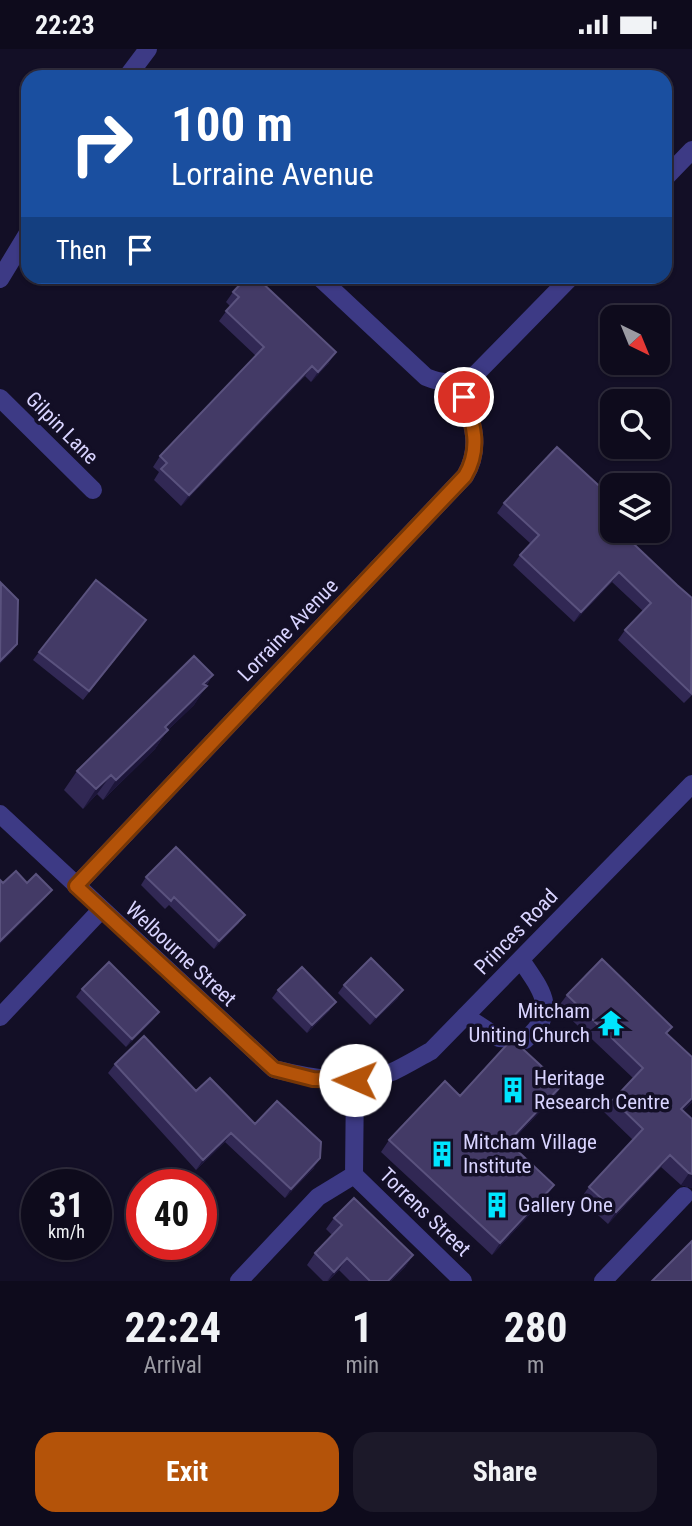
<!DOCTYPE html>
<style>
body{margin:0;font-family:"Roboto Condensed",sans-serif;background:#1c1929;color:#f1f3f6;height:100vh;display:flex;flex-direction:column;font-size:26px;white-space:nowrap}
*{box-sizing:border-box;margin:0}
p{font-size:23px;color:#9b9ba3}
.icon{flex:none;width:38px;height:38px;fill:none;stroke:currentColor;stroke-width:2;stroke-linecap:round;stroke-linejoin:round}
.map{position:relative;height:1232px;overflow:hidden}
.sheet{display:flex;flex-direction:column;background:#0e0b1c;flex:1}
.sheet>*{flex:none}
.banner{position:absolute;left:21px;top:21px;width:651px;height:214px;border-radius:21px;box-shadow:0 2px 5px #0004,0 0 0 2px #2e2b3b;background:#1a4fa0;color:#fff;overflow:hidden}
.needle{width:46px;rotate:137deg}
.buttons{position:absolute;left:600px;top:256px;display:grid;gap:14px}
.buttons a{display:grid;place-items:center;width:70px;height:70px;border-radius:14px;background:#0e0b1c;box-shadow:0 2px 5px #0004,0 0 0 2px #2e2b3b;font-size:35px}
.speed{position:absolute;left:21px;top:1120px;display:flex;gap:14px;font-size:35px;font-weight:700;text-align:center}
.speed>*{display:grid;place-content:center;width:91px;height:91px;border-radius:50%;background:#0e0b1c;box-shadow:0 2px 5px #0004,0 0 0 2px #2e2b3b;line-height:1}
.speed small{font-size:18px;font-weight:400}
.speed .limit{border:10px solid #d22;background:#fff;color:#111}
.pin{position:absolute;display:grid;place-items:center;width:60px;height:60px;color:#fff;margin:-30px;border:4px solid #fff;border-radius:50%;box-shadow:0 2px 7px #0007}
.me{position:absolute;width:77px;margin:-38px;rotate:271deg;stroke-linejoin:round;filter:drop-shadow(0 0 5px #0008)}
.turn{display:flex;align-items:center;gap:24px;height:147px;padding:0 35px;font-size:32px}
.turn .icon{width:91px;height:91px;stroke-width:2.5}
.turn b{display:block;font-size:49px;line-height:60px}
.then{display:flex;align-items:center;height:66px;padding:0 35px;background:#0003;gap:14px;font-size:26px}
.eta{display:flex;justify-content:space-evenly;align-items:center;height:119px;text-align:center}
.eta b{font-size:42px;font-weight:700;line-height:49px}
.action{display:flex;gap:14px;margin-top:auto;padding:14px 35px}
.action a{flex:1;height:80px;border-radius:21px;background:#b45309;color:#fff;font-size:28px;font-weight:700;line-height:80px;text-align:center}
.action a+a{background:#1c1929;color:#f1f3f6}
.status{display:flex;justify-content:space-between;align-items:center;height:49px;padding:0 35px;background:#0e0b1c;direction:ltr}
.status svg{height:19px;fill:currentColor}
.map>svg:first-child{display:block}
.lines{fill:none;stroke-linecap:round;stroke-linejoin:round}
.minor{stroke:#3d3a85;stroke-width:18}
.wall{fill:#312854}
.shaded-wall{fill:#1d163a}
.building{fill:#433a66;stroke:#5a527e;stroke-width:2}
.route-casing{stroke:#753606;stroke-width:18}
.route{stroke:#b45309;stroke-width:12}
.labels{text-anchor:middle;stroke-width:7;stroke-linejoin:round;paint-order:stroke}
.street-label{font-size:21px;fill:#d9d4ff;stroke:#130f26}
.poi-label{font-size:21px;fill:#d9d4ff;stroke:#130f26;text-anchor:start}
</style>
<div class="status"><b>22:23</b><svg viewBox="0 0 49 12"><path d="M0 12V9h3v3zM5 12V6h3v6zM10 12V3h3v9zM15 12V0h3v12zM26 1h20v11H26zM47 4h2v5h-2z"/></svg></div>
<div class="map">
<svg width="692" height="1232" viewBox="0 0 692 1232">
<rect width="100%" height="100%" fill="#130f26"/>
<g class="lines">
<path class="minor" d="M127 28 148 0
M665 129 692 101
M319 228 426 328C443 335 455 335 472 329L571 228
M0 230 28 184
M0 349 93 441
M0 765 274 1020C311 1029 355 1038 392 1023 405 1017 418 1009 431 1002L692 735
M76 837 465 427C484 396 470 366 459 334
M465 967 499 989 525 991C560 962 542 942 521 911
M0 968 101 861
M354 1126 463 1232
M239 1232 318 1148 354 1126 355 1031
M603 1232 684 1147"/>
</g>
<path class="wall" d="M233 243 329 314 311 333 305 327 181 457 154 431 159 423 153 418 160 407 256 307 219 272 230 257 226 253Z
M504 454 611 474 619 481 692 646 684 654 618 591 625 581 643 562 612 533 574 573 513 516 520 506 530 494 497 464Z
M146 571 83 651 33 611 39 603Z
M213 626 194 656 167 682 155 700 103 751 97 745 83 760 64 741 77 722Z
M146 828 239 874 214 900 169 856 165 860 141 836Z
M344 936 398 949 370 976 338 944Z
M82 940 159 963 153 971 126 998 76 948Z
M278 941 330 961 307 984 272 949Z
M567 946 667 985 692 1008V1053L683 1062 692 1070V1139L681 1136 661 1118 608 1175 580 1150 589 1138 633 1091 604 1063 613 1051 633 1029 558 958Z
M115 1015 196 1042 255 1075 314 1119 285 1149 225 1093 196 1121 108 1024Z
M562 1036 554 1048 510 1094 554 1136 546 1148 492 1206 381 1103 389 1091 460 1047Z
M334 1169 413 1206 405 1218 391 1232H350L339 1221 328 1232H323L307 1216 315 1204 332 1186 326 1180Z"/>
<path class="shaded-wall" d="M336 303 329 314 311 333 318 323Z
M312 317 305 327 181 457 189 446Z
M619 523 612 533 574 573 581 563Z
M17 595 12 603 0 615V612Z
M213 626 200 644 207 637 194 656 167 682 155 700 103 751 116 731 203 635Z
M111 726 97 745 83 760 96 740Z
M52 841 45 850 0 895V892Z
M245 866 239 874 214 900 219 892Z
M403 941 398 949 370 976 376 968Z
M336 953 330 961 307 984 312 976Z
M159 963 153 971 126 998 132 990Z
M562 1036 554 1048 500 1104 508 1093Z
M692 1049V1053L673 1073 681 1060Z
M231 1084 225 1093 196 1121 203 1111Z
M670 1106 661 1118 608 1175 616 1163Z
M320 1109 314 1119 285 1149 291 1140Z
M689 1124 692 1125V1139L681 1136Z
M554 1136 546 1148 492 1206 500 1194Z
M413 1206 405 1218 391 1232H388Z
M347 1209 339 1221 327 1232 334 1223Z"/>
<path class="building" d="M247 228H256L336 303 318 323 312 317 189 446 161 420 167 414 160 407 264 298 226 262 239 248 233 243Z
M557 398 609 446 612 442V470L610 472 612 475V481H619L677 536 692 549 691 644 625 581 651 554 619 523 581 563 520 506 539 486 504 454Z
M96 531 146 571 89 642 39 603Z
M1 534 18 551 17 595 0 612Z
M194 607 213 626 203 635 207 637 165 678 168 681 116 731 111 726 96 740 77 722Z
M176 798 245 866 219 892 174 848 171 852 146 828Z
M16 822 27 834 36 825 52 841 0 892V831L3 834Z
M371 909 403 941 376 968 344 936Z
M602 910 672 978 666 984 692 1008V1049L681 1060 692 1070V1125L689 1124 670 1106 616 1163 589 1138 643 1080 613 1051 643 1019 567 946Z
M109 913 159 963 132 990 82 940Z
M302 918 336 953 312 976 278 941Z
M144 987 196 1042 210 1029 255 1075 277 1052 321 1093 320 1109 291 1140 231 1084 203 1111 115 1015Z
M512 990 562 1036 508 1093 554 1136 500 1194 389 1091 445 1032 460 1047Z
M354 1149 413 1206 388 1232H370L347 1209 334 1223 315 1204 342 1176 334 1169Z
M692 1192V1232H652Z"/>
<g class="lines">
<g class="route-casing">
<path id="route" d="M355 1031 313 1030 274 1020 76 837 465 427C481 400 474 376 464 348"/>
</g>
<use href="#route" class="route"/>
</g>
<defs>
<g id="temple-bare" transform="scale(2.1)"><path d="M0-6L5-2H3V0L6.5 2.5H4V6H1.5V3h-3V6H-4V2.5H-6.5L-3 0V-2H-5Z" fill="#00e5ff" stroke="#130f26" stroke-width="2.5" paint-order="stroke"/></g>
<g id="building-bare" transform="scale(2.1)"><path d="M-4-6H4V6H1V3H-1V6H-4ZM-2.5-4.3h1.7v1.8h-1.7ZM.8-4.3h1.7v1.8H.8ZM-2.5-1h1.7V.8h-1.7ZM.8-1h1.7V.8H.8Z" fill="#00e5ff" stroke="#130f26" stroke-width="2.5" paint-order="stroke"/></g>
</defs>
<g fill-rule="evenodd">
<use href="#temple-bare" x="611" y="974"/>
<use href="#building-bare" x="513" y="1041"/>
<use href="#building-bare" x="442" y="1105"/>
<use href="#building-bare" x="497" y="1156"/>
</g>
<g class="labels">
<g class="street-label">
<text transform="translate(62 379) rotate(45)" y="7">Gilpin Lane</text>
<text transform="translate(288 581) rotate(-46)" y="7">Lorraine Avenue</text>
<text transform="translate(516 883) rotate(-46)" y="7">Princes Road</text>
<text transform="translate(181 905) rotate(43)" y="7">Welbourne Street</text>
<text transform="translate(425 1163) rotate(44)" y="7">Torrens Street</text>
</g>
<g class="poi-label">
<text x="590" y="969" text-anchor="end">Mitcham<tspan x="590" dy="24">Uniting Church</tspan></text>
<text x="534" y="1036">Heritage<tspan x="534" dy="24">Research Centre</tspan></text>
<text x="463" y="1100">Mitcham Village<tspan x="463" dy="24">Institute</tspan></text>
<text x="518" y="1163">Gallery One</text>
</g>
</g>
</svg>
<div class="buttons">
<a><svg class="needle" viewBox="-14 -14 28 28"><path d="M0-13l5 13h-10z" fill="#e53935"/><path d="M0 13l5-13h-10z" fill="#9b9ba3"/></svg></a>
<a><svg class="icon" aria-label="search" viewBox="0 0 24 24"><circle cx="10" cy="10" r="6"/><path d="M15 15l6 6"/></svg></a>
<a><svg class="icon" aria-label="layers" viewBox="0 0 24 24"><path d="M12 4l9 5-9 5-9-5zM3 14l9 5 9-5"/></svg></a>
</div>
<div class="speed"><div>31<small>km/h</small></div><div class="limit">40</div></div>
<div class="pin" style="left:464px;top:348px;background:#d93025"><svg class="icon" aria-label="arrive" viewBox="0 0 24 24"><path d="M6 21V4h12l-3 4 3 4H6"/></svg></div>
<svg class="me" style="left:355px;top:1031px" viewBox="-20 -20 40 40"><circle r="19" fill="#fff"/><path d="M0-13L10 11 0 6-10 11z" fill="#b45309"/></svg>
<div class="banner">
<div class="turn"><svg class="icon" aria-label="right" viewBox="0 0 24 24"><path d="M7 20v-9h11M14 6l5 5-5 5"/></svg><div><b>100 m</b>Lorraine Avenue</div></div>
<div class="then">Then<svg class="icon" aria-label="arrive" viewBox="0 0 24 24"><path d="M6 21V4h12l-3 4 3 4H6"/></svg></div>
</div>
</div>
<section class="sheet">
<div class="eta">
<div><b>22:24</b><p>Arrival</p></div>
<div><b>1</b><p>min</p></div>
<div><b>280</b><p>m</p></div>
</div>
<div class="action"><a>Exit</a><a>Share</a></div>
</section>
